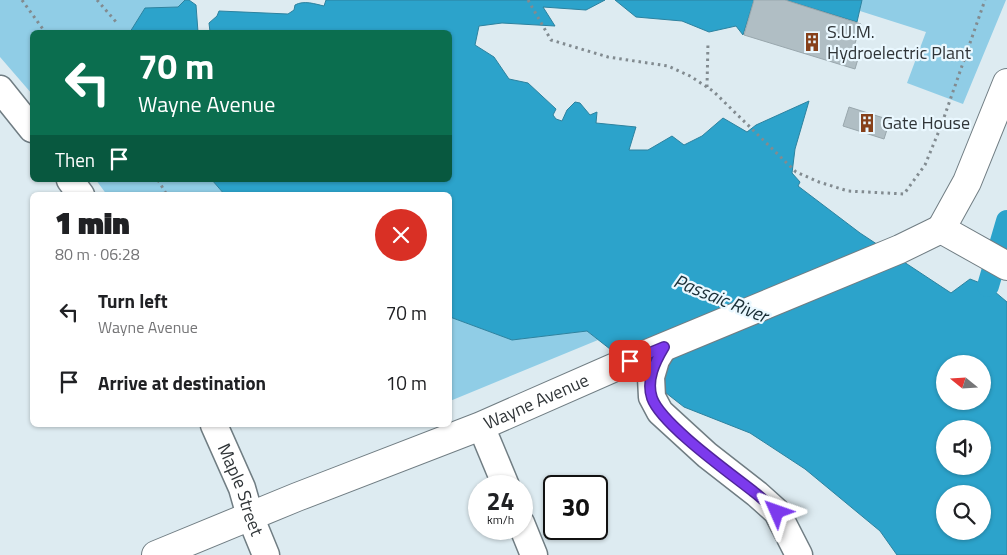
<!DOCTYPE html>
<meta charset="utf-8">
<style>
body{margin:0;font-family:"Titillium Web",sans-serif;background:#f2f2f2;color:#202124;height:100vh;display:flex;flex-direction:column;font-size:19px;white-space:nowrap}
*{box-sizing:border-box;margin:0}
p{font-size:16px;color:#757577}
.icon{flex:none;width:28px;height:28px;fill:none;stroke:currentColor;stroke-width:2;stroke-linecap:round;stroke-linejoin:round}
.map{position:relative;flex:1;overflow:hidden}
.side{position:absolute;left:30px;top:192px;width:422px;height:235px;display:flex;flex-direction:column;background:#fff;border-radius:8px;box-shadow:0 1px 4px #0004}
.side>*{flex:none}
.top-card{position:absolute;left:30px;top:30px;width:422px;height:152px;border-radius:8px;box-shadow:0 1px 4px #0004;background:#0b6e4f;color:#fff;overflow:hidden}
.needle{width:32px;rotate:288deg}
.fabs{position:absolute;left:936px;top:355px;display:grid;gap:10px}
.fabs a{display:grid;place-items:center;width:55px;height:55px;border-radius:50%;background:#fff;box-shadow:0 1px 4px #0004;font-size:25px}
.speed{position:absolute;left:468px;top:475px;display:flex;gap:10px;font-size:25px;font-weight:700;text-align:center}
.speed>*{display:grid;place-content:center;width:65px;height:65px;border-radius:50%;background:#fff;box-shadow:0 1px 4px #0004;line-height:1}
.speed small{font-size:12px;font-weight:400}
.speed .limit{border:2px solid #111;border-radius:8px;background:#fff;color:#111}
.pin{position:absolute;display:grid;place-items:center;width:42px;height:42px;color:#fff;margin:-21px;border-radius:10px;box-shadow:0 2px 8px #0006}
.me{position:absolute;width:55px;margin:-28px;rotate:313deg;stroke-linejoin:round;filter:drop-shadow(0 0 4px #0008)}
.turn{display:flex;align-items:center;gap:18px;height:105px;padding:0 25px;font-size:22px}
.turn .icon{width:65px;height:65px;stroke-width:2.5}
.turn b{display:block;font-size:35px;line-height:42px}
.then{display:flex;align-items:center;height:48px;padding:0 25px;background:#0003;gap:10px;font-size:19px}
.round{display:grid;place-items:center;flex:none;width:52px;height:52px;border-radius:26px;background:#f2f2f2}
.headline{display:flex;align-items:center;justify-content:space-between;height:85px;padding:0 25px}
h1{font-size:30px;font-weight:800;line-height:38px}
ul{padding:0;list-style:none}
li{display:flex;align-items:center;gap:15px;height:70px;padding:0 25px}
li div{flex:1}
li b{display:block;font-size:19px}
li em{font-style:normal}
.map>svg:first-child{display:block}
.green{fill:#90cde6}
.water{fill:#2ca3cb;stroke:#2d829f;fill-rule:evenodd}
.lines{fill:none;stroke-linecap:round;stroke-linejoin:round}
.canal{stroke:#2ca3cb;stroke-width:22}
.building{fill:#b0bec4;stroke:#99a7ad}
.minor-casing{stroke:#707d83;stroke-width:29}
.secondary-casing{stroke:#707d83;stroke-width:30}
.path{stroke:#828b90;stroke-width:3;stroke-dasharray:2.5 4;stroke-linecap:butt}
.minor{stroke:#fff;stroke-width:26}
.secondary{stroke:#fff;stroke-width:28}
.route-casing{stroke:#51269a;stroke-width:12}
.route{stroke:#7c3aed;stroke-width:9}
.labels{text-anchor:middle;stroke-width:4.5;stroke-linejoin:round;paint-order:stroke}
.poi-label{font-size:18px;fill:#303538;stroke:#eaf8ff;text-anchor:start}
.street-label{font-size:18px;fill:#303538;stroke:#eaf8ff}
.water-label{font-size:19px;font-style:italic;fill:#192d35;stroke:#eaf8ff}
</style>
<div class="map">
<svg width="1007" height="555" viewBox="0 0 1007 555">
<rect width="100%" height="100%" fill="#ddebf1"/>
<path class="green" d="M0 0H185L178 7 145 9 130 32H32V94L0 57Z
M861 0H1006L963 104 907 83 926 32 860 11Z
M96 180H212L225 195H107Z
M450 317 512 340 587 331 598 340 450 401Z"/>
<path class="water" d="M185 0H189L196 5 198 32H130L145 8 178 7Z
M326 0H605L586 10 543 7 555 26 502 23 479 26 475 45 494 57 509 79 528 83 556 109 553 115 556 119 562 121 567 110 575 102 580 103 590 115 597 112 596 123 636 127 629 150H648L672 136 684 145 702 136 723 118 747 132 756 125 809 101 795 149 792 173 800 182 798 186 860 233 951 293 970 279 988 286 1007 302V555H897L880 531 805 469 750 433 684 407 587 331 512 340 450 317V195H225L212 180H450V32H210L209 23 217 16 219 11 288 14 294 10 295 5C304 0 315 4 324 6ZM945 364H982V401H945ZM945 429H982V466H945ZM945 494H982V531H945Z
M615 0H754L743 35 736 26 709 32 682 21 636 17Z
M785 0H862L857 22Z"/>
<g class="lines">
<path class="canal" d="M988 286 1007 221"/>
</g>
<path class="building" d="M754 0H785L861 24 853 50 860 52 855 69 744 35Z
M849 107 890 120 884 139 843 126Z"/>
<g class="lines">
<g class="minor-casing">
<g id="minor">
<path d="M0 89 32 129"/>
<path d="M70 180 81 195"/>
<path d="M664 347 656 360 651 377 652 397 660 412 707 455 757 494 777 512 799 555"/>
<path id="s1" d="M214 425 242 488 250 516 266 555"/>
<path d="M481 426 506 486"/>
<path d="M521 523 534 555"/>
</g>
</g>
<g class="secondary-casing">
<g id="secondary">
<path d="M941 229 967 182 1007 83"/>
<path d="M941 229 1007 266"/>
<path id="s2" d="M156 555 297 497 481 426 613 368 900 249 941 229"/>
</g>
</g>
<path class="path" d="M22 0 45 32
M97 0 117 23
M528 0 551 40 608 57 668 66 690 76 713 91 796 172 819 182 848 191 904 194 925 165 941 126 985 0
M707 87 708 42
M158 180 167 195"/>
<use href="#minor" class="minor"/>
<use href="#secondary" class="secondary"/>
</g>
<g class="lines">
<g class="route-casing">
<path id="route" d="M630 361 664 347C655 362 646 380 652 398 661 424 730 473 754 492 762 498 770 506 777 512"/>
</g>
<use href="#route" class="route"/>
</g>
<defs>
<g id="building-bare" transform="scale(1.5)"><path d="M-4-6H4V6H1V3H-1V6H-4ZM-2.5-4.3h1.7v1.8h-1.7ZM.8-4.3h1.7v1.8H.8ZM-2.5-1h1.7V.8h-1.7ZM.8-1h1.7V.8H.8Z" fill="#86401a" stroke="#eaf8ff" stroke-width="2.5" paint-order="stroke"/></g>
</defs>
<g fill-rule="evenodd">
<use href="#building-bare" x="812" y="42"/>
<use href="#building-bare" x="867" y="123"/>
</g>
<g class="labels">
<g class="poi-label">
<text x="827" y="38">S.U.M.<tspan x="827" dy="21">Hydroelectric Plant</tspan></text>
<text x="882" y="129">Gate House</text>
</g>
<g class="street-label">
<text dy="6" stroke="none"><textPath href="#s2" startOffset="410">Wayne Avenue</textPath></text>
<text dy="6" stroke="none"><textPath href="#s1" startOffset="70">Maple Street</textPath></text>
</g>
<g class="water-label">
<text transform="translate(721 298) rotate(22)" y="7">Passaic River</text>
</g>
</g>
</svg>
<div class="fabs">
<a><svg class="needle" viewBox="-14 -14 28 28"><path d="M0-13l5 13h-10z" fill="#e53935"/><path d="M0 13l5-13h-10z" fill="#757577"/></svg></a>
<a><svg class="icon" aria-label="sound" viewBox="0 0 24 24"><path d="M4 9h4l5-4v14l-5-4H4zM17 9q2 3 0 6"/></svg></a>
<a><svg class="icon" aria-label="search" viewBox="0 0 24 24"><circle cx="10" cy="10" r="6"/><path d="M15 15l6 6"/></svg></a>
</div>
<div class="speed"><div>24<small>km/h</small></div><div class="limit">30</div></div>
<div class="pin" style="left:630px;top:361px;background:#d93025"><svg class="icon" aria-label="arrive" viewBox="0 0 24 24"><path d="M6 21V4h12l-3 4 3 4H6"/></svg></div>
<svg class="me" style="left:777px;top:512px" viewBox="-20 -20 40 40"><path d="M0-17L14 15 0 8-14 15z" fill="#7c3aed" stroke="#fff" stroke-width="4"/></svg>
<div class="top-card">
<div class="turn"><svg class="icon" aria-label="left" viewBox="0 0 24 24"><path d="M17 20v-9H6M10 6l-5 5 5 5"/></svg><div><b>70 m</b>Wayne Avenue</div></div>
<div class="then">Then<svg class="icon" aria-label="arrive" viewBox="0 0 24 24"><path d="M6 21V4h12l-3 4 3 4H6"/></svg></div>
</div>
<section class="side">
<div class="headline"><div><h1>1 min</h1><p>80 m · 06:28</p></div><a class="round" style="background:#d93025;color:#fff"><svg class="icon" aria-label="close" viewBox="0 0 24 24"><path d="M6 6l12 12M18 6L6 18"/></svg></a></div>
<ul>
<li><svg class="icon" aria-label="left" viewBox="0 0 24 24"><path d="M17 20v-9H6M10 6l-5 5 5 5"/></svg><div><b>Turn left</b><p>Wayne Avenue</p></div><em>70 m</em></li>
<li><svg class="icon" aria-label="arrive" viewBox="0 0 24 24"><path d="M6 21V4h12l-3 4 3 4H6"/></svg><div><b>Arrive at destination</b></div><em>10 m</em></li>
</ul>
</section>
</div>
